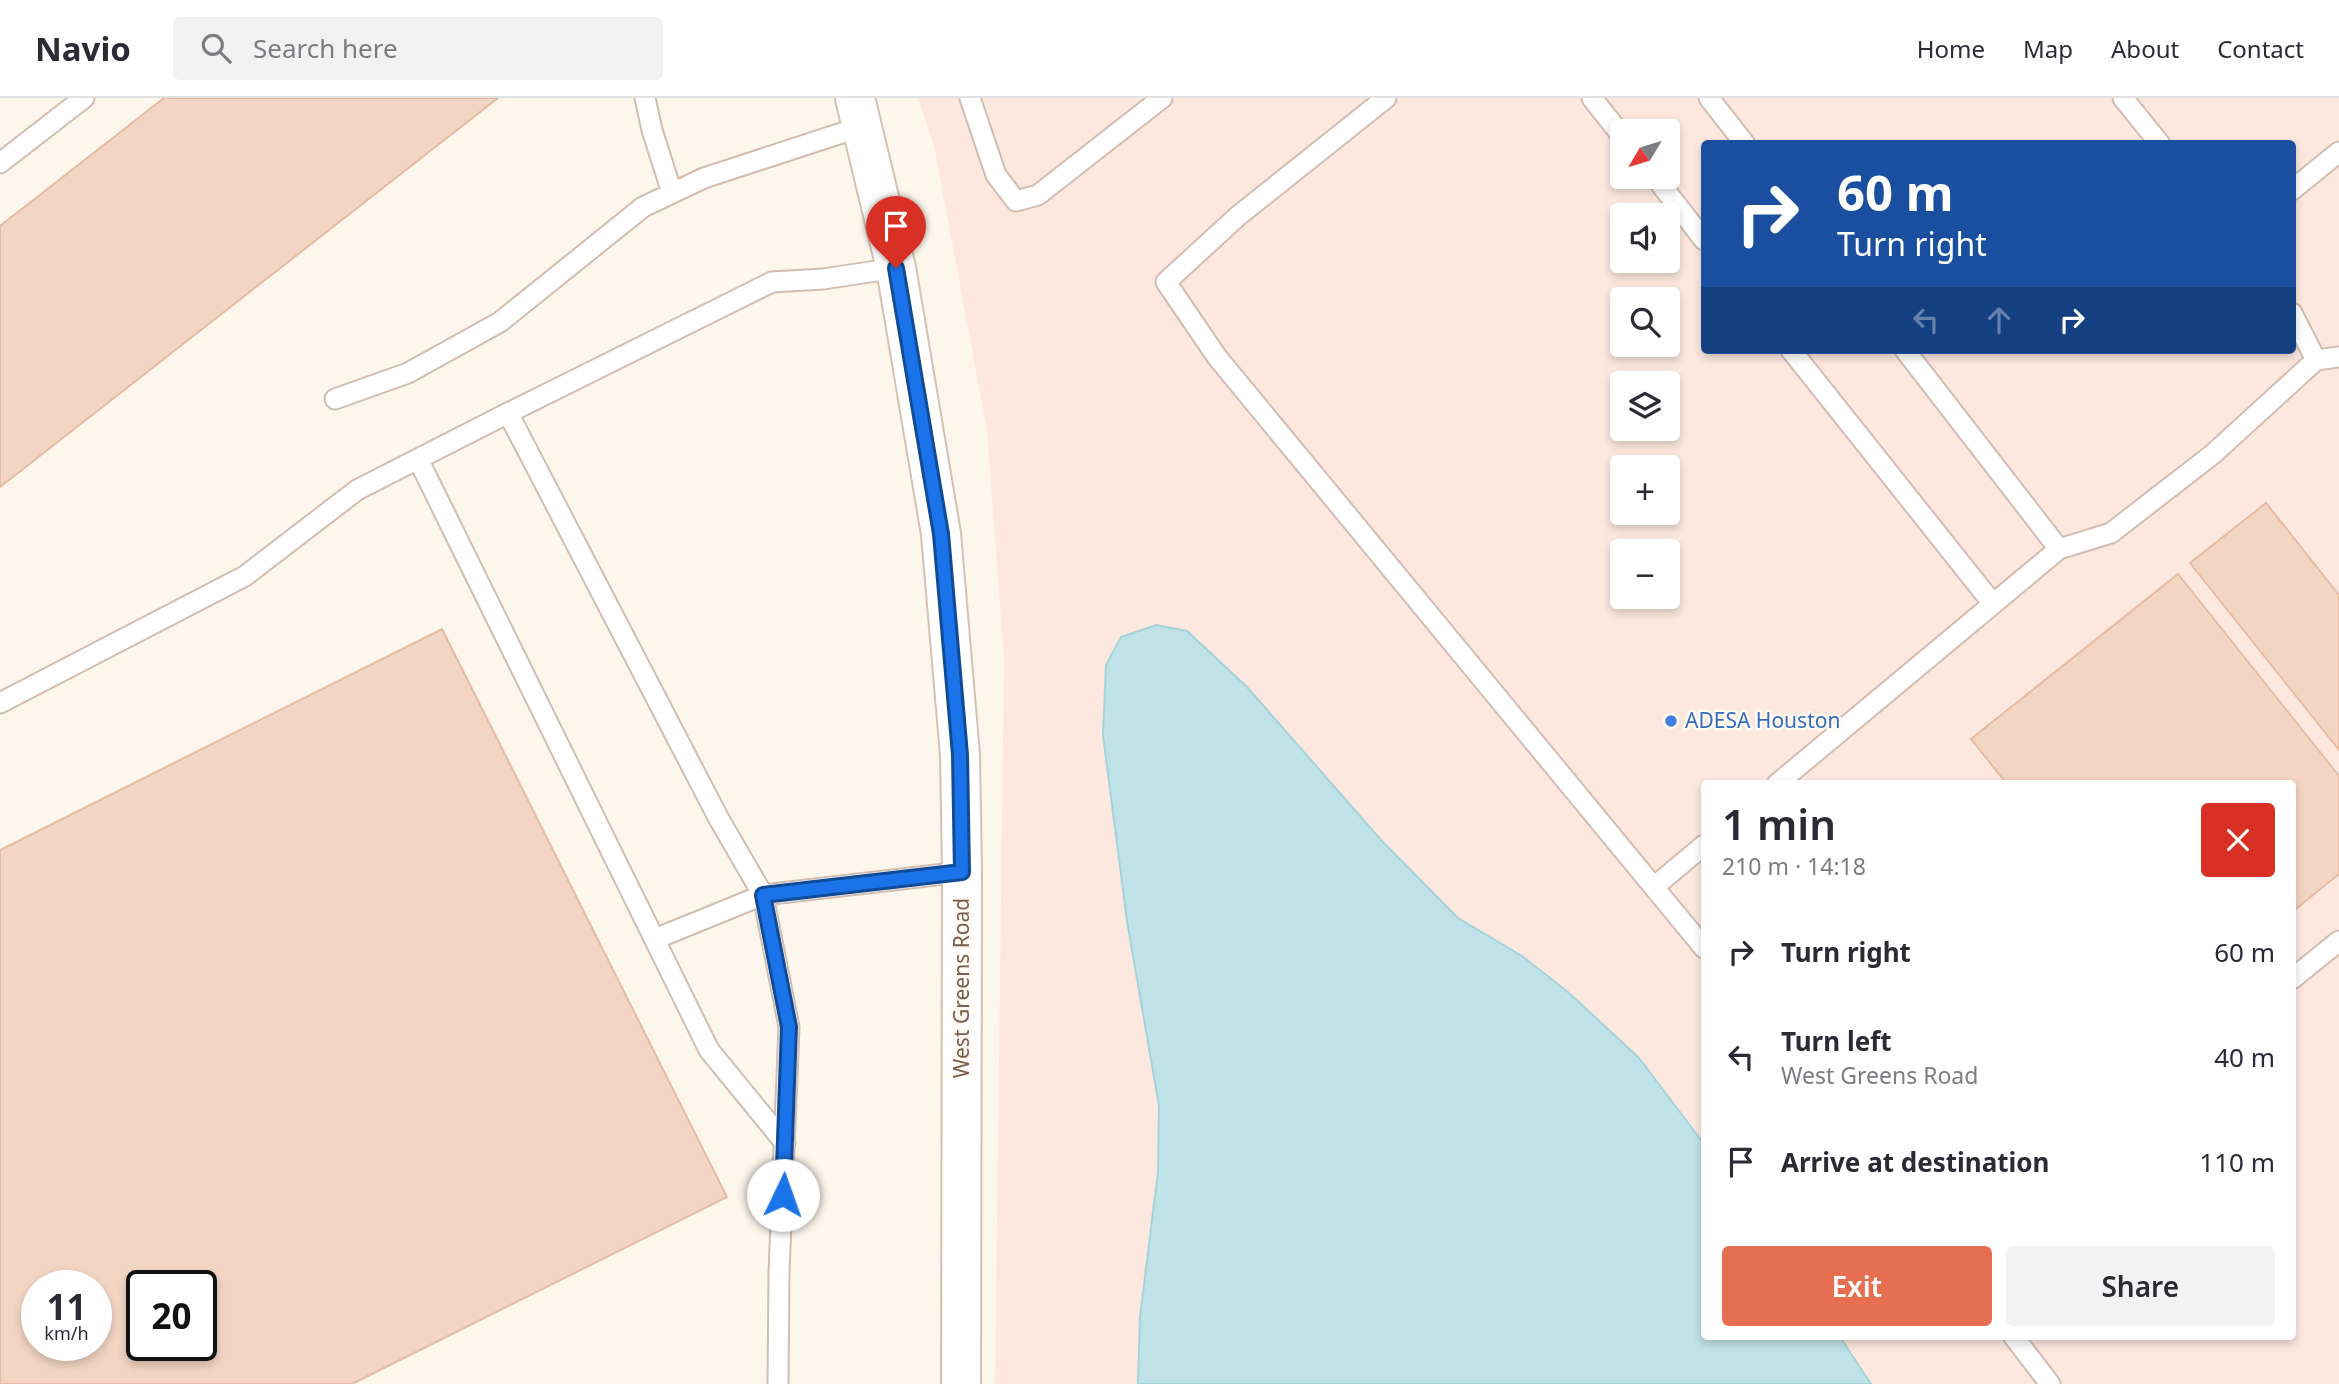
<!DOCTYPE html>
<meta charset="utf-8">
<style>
body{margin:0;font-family:"Noto Sans",sans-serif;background:#f2f2f3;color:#2b2b33;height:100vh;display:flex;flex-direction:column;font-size:26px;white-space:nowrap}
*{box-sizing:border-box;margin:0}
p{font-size:23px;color:#7c7c81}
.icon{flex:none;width:38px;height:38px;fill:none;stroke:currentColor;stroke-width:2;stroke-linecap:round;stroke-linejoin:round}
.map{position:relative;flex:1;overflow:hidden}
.panel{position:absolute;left:1701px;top:682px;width:595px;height:560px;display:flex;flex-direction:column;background:#fff;border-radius:7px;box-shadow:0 4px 10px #0003}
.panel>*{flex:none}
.guide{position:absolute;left:1701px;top:42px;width:595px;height:214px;border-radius:7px;box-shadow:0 4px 10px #0003;background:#1a4fa0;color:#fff;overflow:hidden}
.needle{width:46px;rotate:232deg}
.fabs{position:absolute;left:1610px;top:21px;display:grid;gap:14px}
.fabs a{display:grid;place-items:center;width:70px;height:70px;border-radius:7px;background:#fff;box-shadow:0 4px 10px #0003;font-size:35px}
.speed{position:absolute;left:21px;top:1172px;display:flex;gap:14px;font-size:35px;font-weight:700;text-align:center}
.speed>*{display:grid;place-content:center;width:91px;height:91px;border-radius:50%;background:#fff;box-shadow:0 4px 10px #0003;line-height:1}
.speed small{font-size:18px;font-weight:400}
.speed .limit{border:4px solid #111;border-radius:10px;background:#fff;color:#111}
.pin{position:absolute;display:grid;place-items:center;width:60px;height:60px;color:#fff;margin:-72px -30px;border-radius:50% 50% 50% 0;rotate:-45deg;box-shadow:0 0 7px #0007}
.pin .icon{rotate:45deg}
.me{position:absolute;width:77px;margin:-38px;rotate:3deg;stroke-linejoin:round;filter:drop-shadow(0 0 5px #0008)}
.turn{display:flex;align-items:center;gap:24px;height:147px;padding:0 21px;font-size:32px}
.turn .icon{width:91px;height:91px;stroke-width:2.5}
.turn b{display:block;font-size:49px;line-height:60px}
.lanes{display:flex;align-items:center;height:66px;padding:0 21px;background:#0003;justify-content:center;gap:35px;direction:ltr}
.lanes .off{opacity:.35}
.round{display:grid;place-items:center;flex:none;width:74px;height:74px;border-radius:7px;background:#f2f2f3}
.overview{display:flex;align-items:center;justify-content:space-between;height:119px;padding:0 21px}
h1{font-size:42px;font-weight:600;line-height:52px}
.cta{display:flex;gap:14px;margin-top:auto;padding:14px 21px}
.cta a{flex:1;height:80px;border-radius:7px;background:#e76f51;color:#fff;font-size:28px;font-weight:600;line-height:80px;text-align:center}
.cta a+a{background:#f2f2f3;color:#2b2b33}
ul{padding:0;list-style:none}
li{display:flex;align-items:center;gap:21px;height:105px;padding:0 21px}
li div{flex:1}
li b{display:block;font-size:26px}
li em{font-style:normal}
header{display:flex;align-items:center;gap:42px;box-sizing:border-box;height:98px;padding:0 35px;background:#fff;border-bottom:2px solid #e1e1e2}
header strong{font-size:33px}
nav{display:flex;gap:38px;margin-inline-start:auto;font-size:24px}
.search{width:490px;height:63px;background:#f2f2f3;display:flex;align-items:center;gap:18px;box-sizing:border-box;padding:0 24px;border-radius:7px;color:#7c7c81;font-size:26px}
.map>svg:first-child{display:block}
.commercial{fill:#fde8e0;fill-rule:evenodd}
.water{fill:#bfe3e8;stroke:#a5d3da;stroke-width:2}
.building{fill:#f3d5c3;stroke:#e6bba3;stroke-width:2;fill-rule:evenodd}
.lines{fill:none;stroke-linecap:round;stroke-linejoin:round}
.service-casing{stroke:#d1beb0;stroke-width:23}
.secondary-casing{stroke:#d6c0b0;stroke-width:42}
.service{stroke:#fff;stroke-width:19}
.secondary{stroke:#fff;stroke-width:38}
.route-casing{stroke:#114b97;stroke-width:18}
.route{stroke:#1a73e8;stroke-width:12}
.shop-dot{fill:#3f7fe0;stroke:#fffaf3;stroke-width:2.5}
.labels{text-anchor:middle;stroke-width:5;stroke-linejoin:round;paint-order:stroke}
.shop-label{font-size:21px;fill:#366cbe;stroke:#fffaf3;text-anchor:start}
.street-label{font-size:21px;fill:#7a5c4d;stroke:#fffaf3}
</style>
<header>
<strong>Navio</strong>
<div class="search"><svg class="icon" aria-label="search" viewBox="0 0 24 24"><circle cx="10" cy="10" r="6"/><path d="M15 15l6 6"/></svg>Search here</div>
<nav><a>Home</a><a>Map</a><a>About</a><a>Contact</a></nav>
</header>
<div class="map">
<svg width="2339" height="1286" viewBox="0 0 2339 1286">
<rect width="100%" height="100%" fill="#fdf6ec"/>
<path class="commercial" d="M918 0H2339V1286H995L1004 561 987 332 934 48ZM1622 33H1668V79H1622ZM1704 46H2292V252H1704ZM1622 117H1668V163H1622ZM1622 201H1668V247H1622ZM1622 285H1668V331H1622ZM1622 369H1668V415H1622ZM1622 453H1668V499H1622ZM1704 686H2292V1239H1704Z"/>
<path class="water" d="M1156 527 1187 533 1247 589 1381 742 1458 820 1522 858 1569 895 1639 960 1704 1046V1239H1840L1871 1286H1138L1140 1219 1158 1074 1159 1008 1127 823 1103 637 1106 567 1121 539Z"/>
<path class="building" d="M164 0H498L0 389V128Z
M2266 405 2339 497V652L2190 465Z
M2178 476 2339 678V776L2292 814V686H2007L1971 641Z
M442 531 727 1099 352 1286H0V752ZM37 1188H96V1248H37ZM142 1188H201V1248H142Z"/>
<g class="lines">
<g class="service-casing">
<path id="service" d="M645 0 652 32 672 95
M970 0 996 77 1016 103 1038 97 1162 0
M1386 0 1238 118 1166 184 1217 259 1704 850
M1592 0 1622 38
M1709 0 1745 46
M2123 0 2160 46
M0 65 84 0
M1655 79 1704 142
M2292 92 2339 54
M1791 252 1993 506
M1905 252 2059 451 2111 435 2213 356 2316 262 2292 215
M2316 262 2339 259
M335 301 408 275 500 224 643 109 704 80 863 28
M508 315 772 184 823 181 896 170
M418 361 709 952 785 1045
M0 605 245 478 357 392 508 315 719 721 763 797 789 929 779 1174 778 1286
M1777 686 2059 451
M1654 789 1704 747
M655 841 763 797 962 774
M2292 881 2339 843
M2014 1239 2050 1286"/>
</g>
<g class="secondary-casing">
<path id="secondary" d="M855 0 896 170 941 436 960 657 962 774 961 1286"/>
</g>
<use href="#service" class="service"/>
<use href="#secondary" class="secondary"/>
</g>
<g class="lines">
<g class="route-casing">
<path id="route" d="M783 1097 789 929 763 797 962 774 960 657 941 436 896 170"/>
</g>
<use href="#route" class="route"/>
</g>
<circle class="shop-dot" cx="1671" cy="623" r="7"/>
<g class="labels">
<g class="shop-label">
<text x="1685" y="630">ADESA Houston</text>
</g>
<g class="street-label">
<text transform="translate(962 890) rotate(-90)" y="7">West Greens Road</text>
</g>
</g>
</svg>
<div class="fabs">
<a><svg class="needle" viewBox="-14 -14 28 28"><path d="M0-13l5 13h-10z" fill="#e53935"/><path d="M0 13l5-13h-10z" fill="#7c7c81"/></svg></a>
<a><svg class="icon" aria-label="sound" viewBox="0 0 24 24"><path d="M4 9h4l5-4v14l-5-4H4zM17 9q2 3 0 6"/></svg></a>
<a><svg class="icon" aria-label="search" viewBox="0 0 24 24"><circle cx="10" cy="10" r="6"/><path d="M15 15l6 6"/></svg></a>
<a><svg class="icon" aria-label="layers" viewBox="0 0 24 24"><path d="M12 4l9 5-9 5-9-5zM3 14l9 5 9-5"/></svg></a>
<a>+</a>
<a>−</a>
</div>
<div class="speed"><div>11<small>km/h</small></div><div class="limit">20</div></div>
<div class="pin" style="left:896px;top:170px;background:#d93025"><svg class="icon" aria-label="arrive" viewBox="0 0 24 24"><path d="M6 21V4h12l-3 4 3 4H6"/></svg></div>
<svg class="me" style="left:783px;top:1097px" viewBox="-20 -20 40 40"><circle r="19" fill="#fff"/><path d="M0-13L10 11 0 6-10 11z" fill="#1a73e8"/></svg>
<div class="guide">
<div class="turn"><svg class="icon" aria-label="right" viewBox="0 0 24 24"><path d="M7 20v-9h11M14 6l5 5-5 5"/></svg><div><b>60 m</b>Turn right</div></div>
<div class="lanes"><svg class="icon off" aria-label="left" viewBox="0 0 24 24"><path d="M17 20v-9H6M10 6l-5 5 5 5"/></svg><svg class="icon off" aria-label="ahead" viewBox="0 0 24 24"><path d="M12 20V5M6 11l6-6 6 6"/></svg><svg class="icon" aria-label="right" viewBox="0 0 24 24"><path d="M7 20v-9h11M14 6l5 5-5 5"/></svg></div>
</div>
<section class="panel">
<div class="overview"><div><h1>1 min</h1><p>210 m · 14:18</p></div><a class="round" style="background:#d93025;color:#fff"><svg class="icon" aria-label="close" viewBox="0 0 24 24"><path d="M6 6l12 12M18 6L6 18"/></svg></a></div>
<ul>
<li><svg class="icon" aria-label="right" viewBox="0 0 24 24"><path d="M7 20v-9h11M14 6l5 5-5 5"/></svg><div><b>Turn right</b></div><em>60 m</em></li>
<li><svg class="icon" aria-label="left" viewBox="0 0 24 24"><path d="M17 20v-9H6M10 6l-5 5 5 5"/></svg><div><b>Turn left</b><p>West Greens Road</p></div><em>40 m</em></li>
<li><svg class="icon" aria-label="arrive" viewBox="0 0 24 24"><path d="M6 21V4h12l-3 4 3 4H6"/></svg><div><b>Arrive at destination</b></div><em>110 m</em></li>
</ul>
<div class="cta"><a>Exit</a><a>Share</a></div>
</section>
</div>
